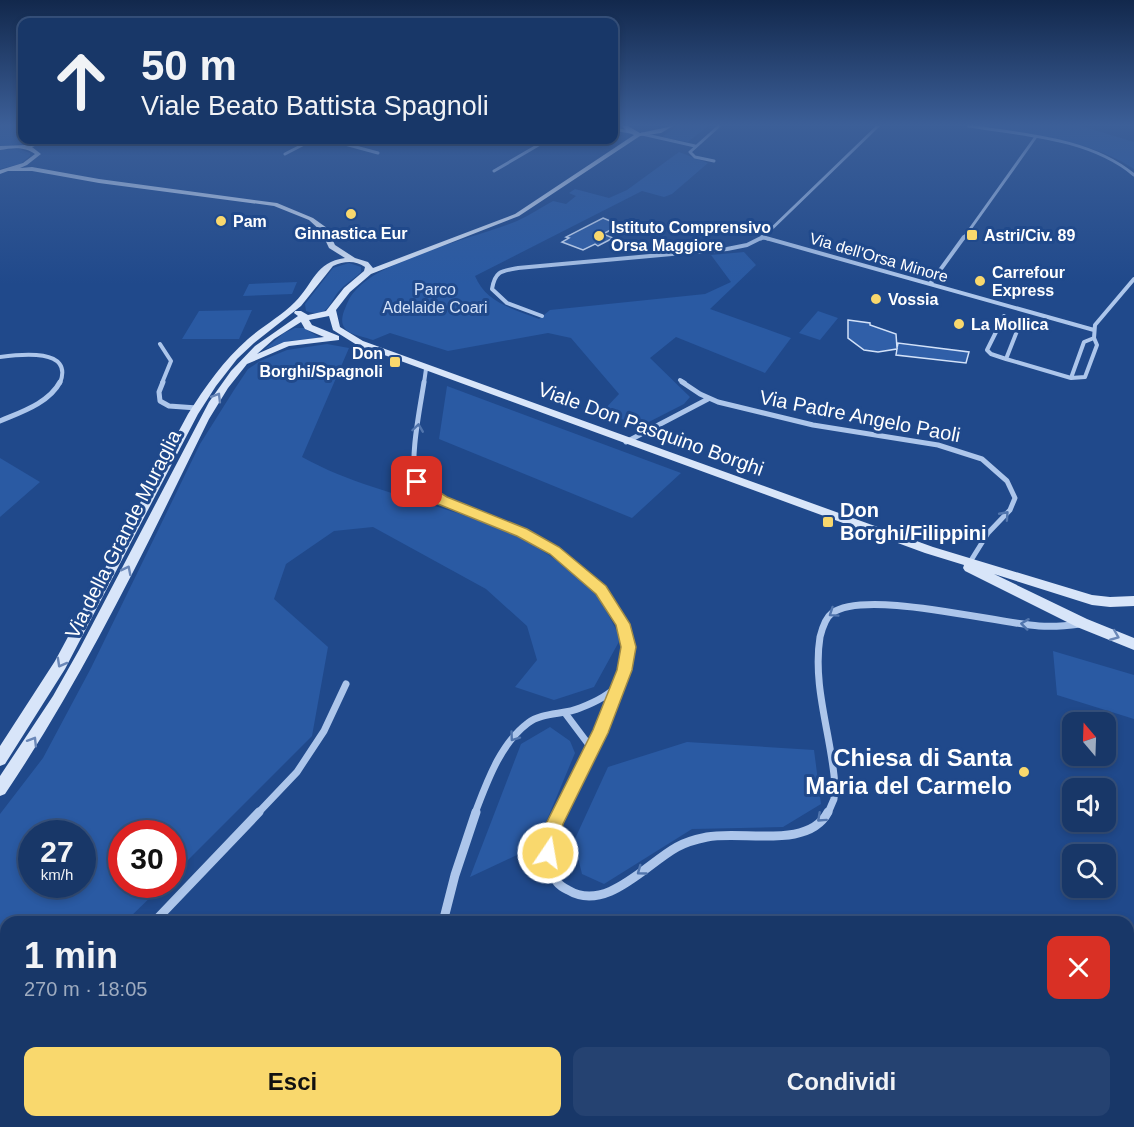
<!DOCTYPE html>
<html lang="it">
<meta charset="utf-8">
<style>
body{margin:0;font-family:Arial,sans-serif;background:#254271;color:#f1f3f6;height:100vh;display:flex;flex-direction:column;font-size:22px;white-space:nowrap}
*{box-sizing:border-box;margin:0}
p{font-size:20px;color:#9facc0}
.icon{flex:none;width:33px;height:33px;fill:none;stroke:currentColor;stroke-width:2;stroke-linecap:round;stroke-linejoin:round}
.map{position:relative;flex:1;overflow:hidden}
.drawer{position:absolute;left:0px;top:916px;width:1134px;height:212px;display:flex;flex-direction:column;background:#183768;border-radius:18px 18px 0 0;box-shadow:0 3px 9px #0003,0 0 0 2px #36517c}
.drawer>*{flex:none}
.guide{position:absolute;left:18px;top:18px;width:600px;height:126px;border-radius:12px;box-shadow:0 3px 9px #0003,0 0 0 2px #36517c;background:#183768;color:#f1f3f6;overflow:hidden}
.needle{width:39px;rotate:341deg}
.buttons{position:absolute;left:1062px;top:712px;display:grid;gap:12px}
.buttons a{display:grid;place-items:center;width:54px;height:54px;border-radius:12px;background:#183768;box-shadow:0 3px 9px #0003,0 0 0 2px #36517c;font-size:30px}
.speed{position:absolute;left:18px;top:820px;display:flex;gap:12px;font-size:30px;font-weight:700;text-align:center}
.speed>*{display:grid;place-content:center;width:78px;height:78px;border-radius:50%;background:#183768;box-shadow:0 3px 9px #0003,0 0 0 2px #36517c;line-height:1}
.speed small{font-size:15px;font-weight:400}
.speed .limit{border:9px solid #d22;background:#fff;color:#111}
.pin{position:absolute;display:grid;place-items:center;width:51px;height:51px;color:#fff;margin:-26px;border-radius:12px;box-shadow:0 3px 9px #0006}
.me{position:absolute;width:66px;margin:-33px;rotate:12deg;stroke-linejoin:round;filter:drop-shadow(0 0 4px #0008)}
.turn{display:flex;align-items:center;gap:21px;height:126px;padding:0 24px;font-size:27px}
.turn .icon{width:78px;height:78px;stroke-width:2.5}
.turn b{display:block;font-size:42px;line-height:51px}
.round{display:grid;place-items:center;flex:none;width:63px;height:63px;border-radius:12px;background:#254271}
.summary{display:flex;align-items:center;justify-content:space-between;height:102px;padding:0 24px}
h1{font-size:36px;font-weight:600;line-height:45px}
.button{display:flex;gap:12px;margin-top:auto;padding:12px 24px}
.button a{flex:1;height:69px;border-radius:12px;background:#f9d86d;color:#111;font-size:24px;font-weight:600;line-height:69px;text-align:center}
.button a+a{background:#254271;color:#f1f3f6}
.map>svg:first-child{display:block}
.green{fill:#2a5aa3;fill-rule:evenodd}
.building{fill:#305fa8;stroke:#d2e1f8;stroke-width:1.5}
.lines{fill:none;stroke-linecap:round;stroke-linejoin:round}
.street-far4{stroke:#adc6eb;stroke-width:3}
.street-far3{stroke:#adc6eb;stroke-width:4}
.street-far2{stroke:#adc6eb;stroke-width:5}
.street-far1{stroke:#adc6eb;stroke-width:7}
.street{stroke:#adc6eb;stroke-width:9}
.secondary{fill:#d8e5f9;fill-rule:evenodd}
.oneway{stroke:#6a87b7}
.oneway2{stroke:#5175ad}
.route{fill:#f9d86d;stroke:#a28c47;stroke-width:1.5}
.poi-dot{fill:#f9d86d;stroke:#20498b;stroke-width:2}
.labels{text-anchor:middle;stroke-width:6;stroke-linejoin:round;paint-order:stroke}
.far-poi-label{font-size:16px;font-weight:bold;fill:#fff;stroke:#20498b;text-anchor:start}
.far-street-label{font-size:16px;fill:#fff;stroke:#20498b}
.far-park-label{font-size:16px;fill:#d2e1f8;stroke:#20498b}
.street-label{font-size:20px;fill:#fff;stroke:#20498b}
.poi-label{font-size:20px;font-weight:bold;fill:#fff;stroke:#20498b;text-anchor:start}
.near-poi-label{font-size:24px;font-weight:bold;fill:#fff;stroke:#20498b;text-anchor:end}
</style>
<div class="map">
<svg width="1134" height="1127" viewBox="0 0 1134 1127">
<rect width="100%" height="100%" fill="#20498b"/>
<path class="green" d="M0 126H22V140H39L28 144 0 146Z
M677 126H708L688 142 662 137Z
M984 126H1081L1134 142V169C1091 140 1034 136 984 126Z
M20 149 30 153V156L20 164 0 169V150Z
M679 152 708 163 672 194 664 197 642 191 475 276C486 303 514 309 539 319L550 310 705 294 731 282 711 255 744 252 756 265 710 309 791 338 765 373 676 337 650 358 690 397 684 404 641 426 602 412 619 394 571 338 548 333 448 351 390 333 373 340C356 334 336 334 344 311 347 304 349 297 355 291 383 258 475 238 517 221 530 215 542 207 553 201L566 204 576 196 569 193 575 189 609 198 627 190Z
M349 263 361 267V272C354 279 345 284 339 291 328 304 328 319 306 311L305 304 333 268Z
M297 282 292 294 243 296 249 284Z
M252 310 239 339H182L199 311Z
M818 311 838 318 820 340 799 333Z
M295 328H304L320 338 289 341 265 349 284 333Z
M327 344 349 348 302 457C388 505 496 506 572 573 579 578 587 584 593 591 604 604 612 623 621 638L594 687 554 700 515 687 537 660 527 626 486 589 373 527 334 531 286 564 274 599 328 647 312 736 173 875 172 834H122V885H163L125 922H6V1042L0 1048V814L43 758 91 668 200 444 234 390 248 369 260 361 287 350ZM32 834H82V885H32Z
M447 386 681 473 632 518 439 439Z
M0 458 40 482 0 517Z
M1053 651 1134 675V719L1057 695Z
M550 727 570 741 575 753 536 846 470 877 521 744Z
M687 742 814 750 821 804 783 827 692 829 604 884 582 874 574 841 608 767Z"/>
<path class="building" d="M603 218 620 225 603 234 613 238 598 246 595 244 583 250 562 242 569 238 566 237Z
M848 320 870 323V325L896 334 897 348 898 343 969 352 966 363 896 355 897 349 878 352 864 350 848 338Z"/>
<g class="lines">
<path class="street-far4" d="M969 126C1024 135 1090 138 1134 175
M614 129 630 132
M642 134 695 146
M330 140 378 153
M285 154 312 140
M714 161 695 157 690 152 719 126
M494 171 547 140
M762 237 768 239
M761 239 878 126
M963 239 1035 138"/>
<path class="street-far3" d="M762 237 1094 330
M930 284 964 237
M542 316 507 303 492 289C495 271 501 271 518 268L727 249 747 245 763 237
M1004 316 987 350 991 354 1006 359
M1021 321 1006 359 1071 378
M1094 338 1097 345 1085 377 1071 378 1084 342Z
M1094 338 1095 325 1134 279
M160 344 171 361 162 383
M0 357C21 354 74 348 60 383
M680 380 685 383
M424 383 426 369"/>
<path class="street-far2" d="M163 382 159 392 160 401 169 406 197 408
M424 382C421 403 408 464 417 482 429 505 506 524 531 537 549 546 566 558 581 571
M682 382 700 394 718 402 813 425 938 445 982 459 1007 481 1015 498 1010 510 988 533 970 562
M0 421C21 412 49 403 60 382
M626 442 708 399"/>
<path class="street-far1" d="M592 749 619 686
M258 813 297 772 324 731 346 684
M475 813C487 782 500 744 528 723 542 712 564 715 580 708 593 703 610 695 619 684 649 645 609 593 579 569
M559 813 592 749 565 713
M828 813 834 799 835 786C832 737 812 687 820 637 822 629 825 618 832 613 866 589 995 623 1039 626 1053 627 1066 626 1080 624"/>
<path class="street" d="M559 812C551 834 542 861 557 882 560 886 564 888 568 890 606 913 646 864 677 847 686 842 697 839 707 837 742 830 808 850 828 812
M154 922 259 812
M443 922 455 875 476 812
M1128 977 1134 949
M1128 1043 1134 1051
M0 1082 6 1076
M437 1122V1127
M745 1122V1127
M1104 1122V1127
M676 1127 683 1122"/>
<path class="secondary" d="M622 126H628L640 133 673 126 661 133 640 136 519 216 371 274 350 292 336 310 340 327 363 341 933 547 1092 595 1110 597 1134 596V606L1110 607 1092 605 994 574 1087 619 1134 638V650L1077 627 965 571 963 568 964 565 925 553 357 345 333 330 329 316 309 320 312 325 339 336V340L289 346 247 364 228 388 209 419C146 547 85 675 5 794L0 796V776L53 696 79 650 209 402 231 371 255 346 298 316 294 313 295 311H301L308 315 326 311 344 288 364 271 365 267C355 260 344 261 333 266L301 306 254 343 237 359 216 386 198 414 65 669 5 764 0 766V746L55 661 188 414C205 387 224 360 248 339 263 326 281 316 295 302 314 283 315 262 345 258L329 248 321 231 309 220 274 206 99 183 32 171H8L0 174V170L23 163 35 154C24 146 12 148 0 150V146L26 145 53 140 32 147 41 154 27 165 20 168 32 167 99 179 277 203 313 218 327 228 335 245 355 258 368 262 373 268 515 214 634 135 627 132ZM301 322 305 329 324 337 284 342 257 354 274 339Z"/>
</g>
<defs><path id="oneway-chevron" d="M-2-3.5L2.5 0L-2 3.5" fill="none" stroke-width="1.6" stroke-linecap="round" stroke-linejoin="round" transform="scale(1.5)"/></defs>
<g class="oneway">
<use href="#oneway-chevron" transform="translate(217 397) rotate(-59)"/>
<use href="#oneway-chevron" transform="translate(127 570) rotate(-63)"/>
<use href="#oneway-chevron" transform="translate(1115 636) rotate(22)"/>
<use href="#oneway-chevron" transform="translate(61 663) rotate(119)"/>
<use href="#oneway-chevron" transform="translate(33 741) rotate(-58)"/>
</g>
<g class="oneway2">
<use href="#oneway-chevron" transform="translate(418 428) rotate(-82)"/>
<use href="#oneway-chevron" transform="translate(1005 515) rotate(-48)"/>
<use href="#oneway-chevron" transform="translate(833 613) rotate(146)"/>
<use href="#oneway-chevron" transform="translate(1025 624) rotate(-173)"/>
<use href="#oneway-chevron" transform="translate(514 737) rotate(126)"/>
<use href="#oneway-chevron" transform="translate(821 818) rotate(138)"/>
<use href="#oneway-chevron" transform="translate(641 871) rotate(144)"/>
</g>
<linearGradient id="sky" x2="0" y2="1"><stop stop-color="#12284c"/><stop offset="0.44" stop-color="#3c5f98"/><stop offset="1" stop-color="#3c5f98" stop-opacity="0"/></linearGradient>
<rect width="1134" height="284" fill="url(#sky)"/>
<path class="route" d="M417 478 447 497 527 529 559 547 606 586 630 624 636 647 632 670 608 733 563 824 555 859 548 862 542 859 539 853 541 834 593 730 617 670 621 647 616 625 596 594 550 554 517 536 438 504 413 485V479Z"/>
<g class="poi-dot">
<circle cx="351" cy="214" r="6"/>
<circle cx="221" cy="221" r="6"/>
<rect x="966" y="229" width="12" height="12" rx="3"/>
<circle cx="599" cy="236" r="6"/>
<circle cx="980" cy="281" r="6"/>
<circle cx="876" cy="299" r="6"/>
<circle cx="959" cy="324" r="6"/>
<rect x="389" y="356" width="12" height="12" rx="3"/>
<rect x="822" y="516" width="12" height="12" rx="3"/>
<circle cx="1024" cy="772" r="6"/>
</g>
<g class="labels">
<g class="far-poi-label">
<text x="233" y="227">Pam</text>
<text x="611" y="233">Istituto Comprensivo<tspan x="611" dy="18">Orsa Maggiore</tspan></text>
<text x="351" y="239" text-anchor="middle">Ginnastica Eur</text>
<text x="984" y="241">Astri/Civ. 89</text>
<text x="992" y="278">Carrefour<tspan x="992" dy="18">Express</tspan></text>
<text x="888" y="305">Vossia</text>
<text x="971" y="330">La Mollica</text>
<text x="383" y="359" text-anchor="end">Don<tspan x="383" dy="18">Borghi/Spagnoli</tspan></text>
</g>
<g class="far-street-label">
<text transform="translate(879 257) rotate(16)" y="6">Via dell'Orsa Minore</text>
</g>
<g class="far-park-label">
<text x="435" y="295">Parco<tspan x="435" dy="18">Adelaide Coari</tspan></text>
</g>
<g class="street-label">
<text transform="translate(860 416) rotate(11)" y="7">Via Padre Angelo Paoli</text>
<text transform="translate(651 429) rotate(20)" y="7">Viale Don Pasquino Borghi</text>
<text transform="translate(123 534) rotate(-63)" y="7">Via della Grande Muraglia</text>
</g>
<g class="poi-label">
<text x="840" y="517">Don<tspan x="840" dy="23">Borghi/Filippini</tspan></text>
</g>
<g class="near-poi-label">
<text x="1012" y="766">Chiesa di Santa<tspan x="1012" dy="28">Maria del Carmelo</tspan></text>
</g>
</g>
</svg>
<div class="buttons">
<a><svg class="needle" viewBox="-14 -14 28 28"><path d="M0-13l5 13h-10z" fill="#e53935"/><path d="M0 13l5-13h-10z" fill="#9facc0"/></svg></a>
<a><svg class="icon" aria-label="sound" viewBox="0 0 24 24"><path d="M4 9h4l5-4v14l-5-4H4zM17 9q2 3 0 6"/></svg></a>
<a><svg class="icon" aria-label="search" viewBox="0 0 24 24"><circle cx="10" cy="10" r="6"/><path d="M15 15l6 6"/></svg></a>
</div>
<div class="speed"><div>27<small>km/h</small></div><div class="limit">30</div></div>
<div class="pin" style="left:417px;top:482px;background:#d93025"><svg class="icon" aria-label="arrive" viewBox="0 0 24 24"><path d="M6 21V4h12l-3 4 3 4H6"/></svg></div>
<svg class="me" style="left:548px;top:853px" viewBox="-20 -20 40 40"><circle r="17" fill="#f9d86d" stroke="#fff" stroke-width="3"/><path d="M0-11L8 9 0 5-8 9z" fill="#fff"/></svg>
<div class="guide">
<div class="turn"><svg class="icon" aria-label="ahead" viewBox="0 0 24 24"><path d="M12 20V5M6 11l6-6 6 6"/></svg><div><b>50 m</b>Viale Beato Battista Spagnoli</div></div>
</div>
<section class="drawer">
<div class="summary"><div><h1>1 min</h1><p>270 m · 18:05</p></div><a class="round" style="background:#d93025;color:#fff"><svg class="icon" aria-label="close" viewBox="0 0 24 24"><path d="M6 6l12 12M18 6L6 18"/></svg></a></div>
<div class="button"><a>Esci</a><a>Condividi</a></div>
</section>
</div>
